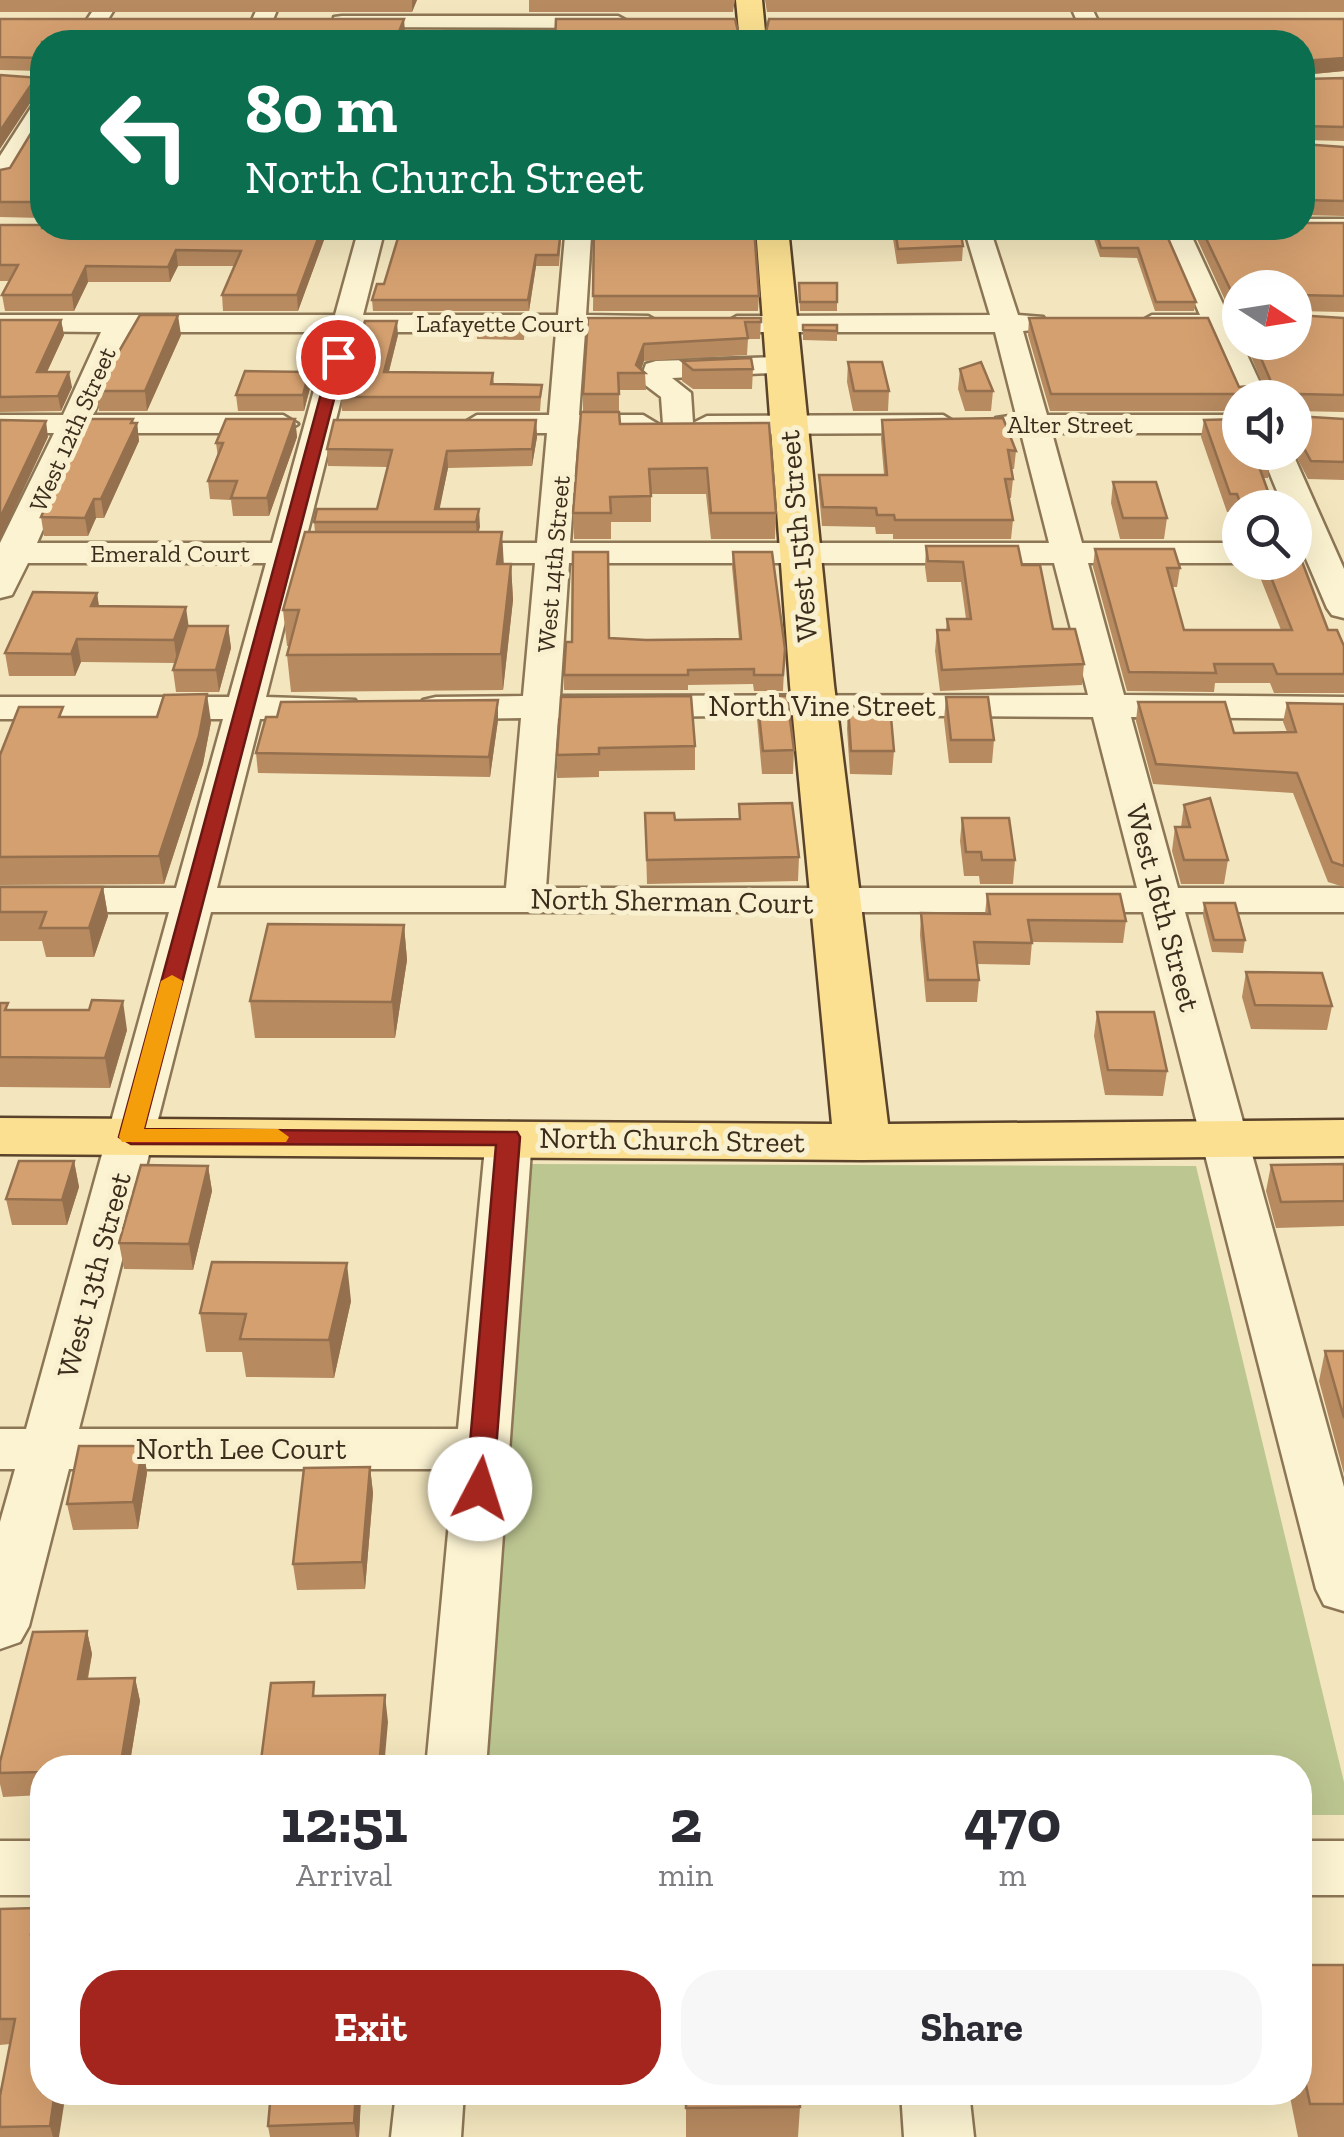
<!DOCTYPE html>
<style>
body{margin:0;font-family:"Zilla Slab",serif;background:#f7f7f7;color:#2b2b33;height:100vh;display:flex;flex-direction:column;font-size:38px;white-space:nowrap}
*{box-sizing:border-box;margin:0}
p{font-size:32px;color:#7c7c81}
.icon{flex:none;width:55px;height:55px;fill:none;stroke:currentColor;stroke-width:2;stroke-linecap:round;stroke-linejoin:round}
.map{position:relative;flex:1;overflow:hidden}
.side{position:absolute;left:30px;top:1755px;width:1282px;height:350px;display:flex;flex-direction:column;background:#fff;border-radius:40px;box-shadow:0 10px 40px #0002}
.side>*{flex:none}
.banner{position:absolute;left:30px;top:30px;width:1285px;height:210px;border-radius:40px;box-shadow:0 10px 40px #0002;background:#0b6e4f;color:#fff;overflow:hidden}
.needle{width:65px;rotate:102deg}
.tools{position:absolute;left:1222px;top:270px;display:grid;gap:20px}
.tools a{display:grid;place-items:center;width:90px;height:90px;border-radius:50%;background:#fff;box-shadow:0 10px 40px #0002;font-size:50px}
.pin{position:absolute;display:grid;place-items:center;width:85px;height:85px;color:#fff;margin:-42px;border:5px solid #fff;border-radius:50%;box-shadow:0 2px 10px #0007}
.me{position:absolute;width:110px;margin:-55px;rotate:5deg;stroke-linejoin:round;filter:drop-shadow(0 0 8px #0008)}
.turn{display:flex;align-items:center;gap:35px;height:210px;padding:0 50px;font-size:45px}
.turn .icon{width:130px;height:130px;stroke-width:2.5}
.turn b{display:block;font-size:70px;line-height:85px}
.eta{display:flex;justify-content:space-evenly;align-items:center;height:170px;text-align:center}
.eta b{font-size:60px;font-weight:700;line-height:70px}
.action{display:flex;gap:20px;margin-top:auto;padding:20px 50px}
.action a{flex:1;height:115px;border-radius:40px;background:#a3251e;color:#fff;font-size:40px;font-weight:700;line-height:115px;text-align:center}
.action a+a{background:#f7f7f7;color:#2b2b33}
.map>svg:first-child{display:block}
.green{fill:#c6d291}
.cemetery{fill:#bcc691}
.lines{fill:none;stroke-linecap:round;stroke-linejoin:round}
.minor-casing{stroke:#8d7655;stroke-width:5}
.major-casing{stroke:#5a432a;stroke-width:5}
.minor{fill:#fcf3d2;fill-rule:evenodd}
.major{fill:#fbe091;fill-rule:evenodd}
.wall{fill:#b78a60}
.shaded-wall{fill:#95704e}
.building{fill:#d5a070;stroke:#95704e;stroke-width:2.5}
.route{fill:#a3251e;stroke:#6a1814;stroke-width:2.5}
.slow{fill:#f59e0b}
.labels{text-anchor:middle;stroke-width:10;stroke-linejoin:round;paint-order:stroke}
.far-street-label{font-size:25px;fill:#3b2c1b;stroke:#f9f0cf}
.street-label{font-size:30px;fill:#3b2c1b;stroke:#f9f0cf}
</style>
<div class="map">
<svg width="1344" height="2137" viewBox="0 0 1344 2137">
<rect width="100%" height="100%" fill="#f3e6be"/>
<path class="green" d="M444 24H549L546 42H439Z"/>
<path class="cemetery" d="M528 1164 1196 1166 1344 1782V1815H1300V1768H481Z"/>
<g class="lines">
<g class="minor-casing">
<path id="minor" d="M100 0H120L94 42H72Z
M261 0H281L264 42H242Z
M1068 0H1088L1108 42H1086Z
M342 16H618L629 22 618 28 334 27V17Z
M42 101V126L9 181 0 183V156L34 103Z
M1302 219H1344V235H1191L1228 315H1240V331H1236L1267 398H1240V402L1208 331H1152L1138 323 1152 315H1200L1165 235H992L1018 315 1043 317 1047 323 1043 329 1023 331 1047 415H1240V433H1052L1082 543H1240V563H1088L1124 695 1344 697V719L1131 717 1178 888H1344V912H1185L1344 1487V1611L1324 1605 1316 1589 1143 912H211L79 1429H458L486 1137 493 1127 509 1122 525 1127 532 1137 486 1768H426L454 1469H69L29 1626 20 1642 0 1649V1522L15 1469H0V1429H26L169 912H0V888H176L223 719H0V697H229L266 563H28L12 595 0 598V543L54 433H0V415H63L101 332 0 331V315H335L359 228H385L363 315H558L565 236H406L393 228H1302ZM966 235 990 315 737 316 723 324 737 332H995L1016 415 996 418 992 424 996 430 1021 433 1049 543H570L578 433H643L658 424 643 415H579L585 332H648L662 324 648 316 586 315 591 236ZM129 332H330L272 543H37L85 433H283L298 424 283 415H93ZM358 332H556L549 415H477L462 424 477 433H547L537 543H442L430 546 425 553 430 560 442 563H535L523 696 436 697 423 700 418 708 423 716 436 719 521 718 506 888H217L260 719H342L355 716 360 708 355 700 266 697 300 563 325 560 330 553 325 546 305 543ZM569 563H1054L1088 695 560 696ZM813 715 1093 717 1137 888H546L558 718Z
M780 357 795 366 790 372 672 378 691 393 693 423 707 416 943 415 958 424 943 433 707 434 692 426 678 433 663 424 661 397 640 381 646 364 656 361Z
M1261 452H1292L1344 569V618L1332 615 1327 608 1295 533V508H1284Z
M0 1841H42V1895H0Z
M1300 1841H1344V1895H1300Z
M396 2092H464L461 2137H391Z
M901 2092H969L974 2137H904Z"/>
</g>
<g class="major-casing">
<path id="major" d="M736 0H762L766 42H740Z
M756 228H788L834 685 888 1124 1344 1120V1156L862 1160 0 1154V1118L832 1124 790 685Z"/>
</g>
<use href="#minor" class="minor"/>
<use href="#major" class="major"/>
</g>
<path class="wall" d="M0 0H417L412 12H0Z
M529 0H735L733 12H529Z
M765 0H1344V12H767Z
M0 19 405 32 42 42V101L33 99 0 75 40 78 41 71 0 70Z
M556 19H735L738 31 766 32 769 19H1344V71L1303 75 1304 79 1344 78V141L1302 140V42H555Z
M42 115V218L0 217V170L10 168Z
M1302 144 1344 147V216L1302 215Z
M1344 223V312L1295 311 1240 288V312L1230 311 1197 239 1198 228H1302Z
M0 225 42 228H323L324 240 298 311H223L222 295 234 266H178L170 282H88L74 311H5L2 295 10 281H0Z
M594 228 759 296 758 311H593Z
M894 228H960L963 246 962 261 897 264 893 239Z
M1095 229H1164L1196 302 1194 311H1155L1137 258 1100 257 1094 239Z
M561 240 559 266H536L529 311H373L372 300 384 284Z
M799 283H837V311H800Z
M588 318H761L760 339H748L747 355 644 361 641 369 645 373 646 390H619V411H583V394Z
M1029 318 1239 387 1263 385 1245 342H1295L1344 318V412L1295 411V398H1240V411H1050L1028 335Z
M0 320H61L64 335 47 372 72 387 61 411 0 412Z
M525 325 524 340 477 339V330Z
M803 325H837V341L803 340Z
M181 335 147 411H99L96 391Z
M398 335 389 372 493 373 494 384 542 385 540 411H342L341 397Z
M682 361 753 369 752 389H693L682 381Z
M848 362 889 391 888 411H853L847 382Z
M960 369 993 391 991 411H965L958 389Z
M309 372 310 388 304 411H238L236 395Z
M295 419 297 437 269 516H233L231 500 210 499 208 481 218 457 216 443Z
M1344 419V480L1308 479 1294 452 1295 432Z
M536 420 537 437 532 466 448 468 439 509H479V532L503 564H511L513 600 503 690 291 692 287 655 290 646H287L283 610 315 532 314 522 377 509 387 467 328 466 327 449Z
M882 420 1016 451 1014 469H1011L1013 479 1011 498H1009L1013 520 1011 539H893V534H876L875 527 822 526 819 494V475H884L881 439Z
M1204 420 1270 461 1268 478H1264L1274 508H1240V527L1234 512H1227L1201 437Z
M134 423H137L139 441 104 518H96L88 536H44L41 517Z
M769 423 776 513 775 539H711L706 494H651V522H611V539H574L573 513 620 424Z
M1113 482 1167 518 1164 539H1120L1111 503Z
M926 546 1022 565 1053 629 1084 664 1082 685 940 691 935 651 937 630H946L947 619H966L961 582H927L925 567Z
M1095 549 1180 568 1177 587H1172L1184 630H1281L1254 562H1295L1328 630 1344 646V693H1274L1270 683H1215L1214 692 1127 691 1093 567Z
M733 552 785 649 783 691H754L753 684 688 685V690H564V675L609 638 646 640 739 639 732 567Z
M97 593 99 606 189 626H228L231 648 219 692H176L173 670 175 663 81 662 75 676H9L5 653Z
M757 696 794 750 793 774H762L757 719Z
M561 697 695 746V770L599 771V777L557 778V755Z
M946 697 994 740 992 763H949L944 720Z
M498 700V720L490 777 258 773 256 753 277 717Z
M1138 702 1234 733 1287 732 1283 722 1287 703H1344V887L1328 882 1293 793 1153 784 1136 721Z
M848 706 894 751 892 775 850 774 847 729Z
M64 717 211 722 203 764 164 884 0 885V755Z
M739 804 799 857 798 881 647 884 645 813 675 820 739 819Z
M1184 805 1228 860 1224 884H1181L1172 851 1175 827H1181Z
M962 818 1015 860 1013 884H980L979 876H964L960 841Z
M0 887H103L108 916 94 957H46L42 941H0Z
M987 894 1126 921 1123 943 1032 942 1030 965 977 964 979 980 977 1002H926L920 935 921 913 985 914Z
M1204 903 1245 940 1243 953 1212 952 1203 916Z
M404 925 407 960 395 1038H255L250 1001Z
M1246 972 1332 1006 1327 1030 1251 1029 1242 997Z
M0 1003 9 1010 127 1030 110 1088 0 1087Z
M1097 1012 1167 1071 1163 1096 1105 1095 1094 1036Z
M74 1161 79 1187 67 1225H12L6 1199Z
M1344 1164V1226L1276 1228 1266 1191 1271 1165Z
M208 1166 212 1191 193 1270 124 1269 119 1243Z
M351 1301 334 1378 246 1377 242 1352H206L200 1313Z
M1325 1351H1344V1474L1319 1381Z
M143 1446 147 1473 138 1529 73 1530 67 1504Z
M370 1467 373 1493 365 1589 297 1590 293 1564Z
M87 1631 92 1654 88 1679 135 1678 140 1701 129 1768H42V1795L3 1797 0 1784V1773Z
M36 1908 42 1931V2092L59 2137H0V2096L10 2044 0 2045V1909Z
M1300 1965H1344V2137H1298L1289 2092H1300Z
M271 2092H361L359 2137H270L268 2126Z
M686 2092 800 2107 798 2137H686Z"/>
<path class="shaded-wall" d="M412 0H417L412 12Z
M404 19 405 32 401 42H395Z
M1344 58V71L1302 75V61Z
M31 85 33 99 0 149V131Z
M322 228H323L324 240 298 311 297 295Z
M176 250 178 266 170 282 168 267Z
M536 255V266L529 311 528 300Z
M86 266 88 282 74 311 72 295Z
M178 315 181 335 147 411 145 391Z
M61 320 64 335 40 387 37 372Z
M397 321 398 335 385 386 384 372Z
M644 344V361L640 373 636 365Z
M69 372 72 387 61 411 58 396Z
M309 372 310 388 304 411 303 395Z
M133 419 134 428 137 423 139 441 104 518 101 499Z
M295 419 297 437 269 516 267 498Z
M536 420 537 437 532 466V449Z
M46 421 48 437 0 540V518Z
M447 451 448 468 437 522 435 509Z
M94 499 96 518 88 536 85 518Z
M479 509 480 527 477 539 476 522Z
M502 532 504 567 497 564Z
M511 564 513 600 503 690 501 654Z
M97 593 100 615 91 606Z
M186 607 189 629 177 663 174 640Z
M228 626 231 648 219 692 216 670Z
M77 639 81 662 75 676 71 654Z
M207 694 211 722 203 764 164 884 159 856Z
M498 700V720L490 777 489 757Z
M103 887 108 916 94 957 89 928Z
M404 925 407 960 395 1038 392 1002Z
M123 1001 127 1030 110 1088 105 1058Z
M74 1161 79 1187 67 1225 62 1200Z
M208 1166 212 1191 193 1270 189 1244Z
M347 1263 351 1301 334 1378 329 1340Z
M143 1446 147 1473 138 1529 133 1502Z
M370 1467 373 1493 365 1589 362 1562Z
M87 1631 92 1654 83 1702 78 1679Z
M135 1678 140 1701 129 1768H120Z
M385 1695 388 1722 384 1768H379Z
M36 1908 42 1931V1937L31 1934Z
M55 2092H66L59 2137H53L50 2126Z
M356 2092H361V2097L359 2137H356L354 2123Z"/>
<path class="building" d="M0 19H404L395 42H42V58L0 57Z
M556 19H735L738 31 766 32 769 19H1344V58L1302 61V42H555Z
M42 59V87L31 85 0 131V75L40 78Z
M1302 72 1304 79 1344 78V127L1304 126 1302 134Z
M42 115V207L40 202H0V170L10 168Z
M1302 144 1344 147V201L1304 200 1302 204Z
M1302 223H1344V296L1298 295 1295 308V288H1240V296L1233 295 1201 228H1302Z
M0 225H42V228H322L297 295H222L241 251 176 250 168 267 86 266 72 295H2L18 265H0Z
M401 228 561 229 558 255H536L528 300H372L377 284H384Z
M594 228H754L759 296H593Z
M895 228H960L963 246 898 249Z
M1095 229H1164L1196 302H1156L1138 248H1101Z
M799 283H837V302H800Z
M140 315H178L145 391H96Z
M1295 315 1344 318V395L1298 394 1295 410V398H1246L1242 394H1051L1029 318H1208L1239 387 1272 384 1254 342H1295Z
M588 318H761V322H745L748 338 644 344 636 365 645 373H618L619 394H583Z
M0 320H61L37 372H69L58 396 0 397Z
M365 321H397L384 372 493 373 491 384 542 385 540 397H341Z
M478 325H525L524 330H477Z
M803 325H837V331L803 330Z
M751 358 753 369 693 370 682 361Z
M848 362H882L889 391H854Z
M981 362 993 391H966L960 369Z
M245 371 309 372 303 395H236Z
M581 412H619L620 424 769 423 776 513H711L707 468 649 469 651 496 610 497 611 513H573Z
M1295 416 1344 419V462L1311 461 1295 432Z
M1003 418 1016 451 1008 450 1013 479H1005L1013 520H895L894 515H877L876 508 823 507 819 475H887L882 420Z
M85 419H133L131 423H137L101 499H94L85 518 41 517Z
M226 419H295L267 498H231L237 481H208L223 443H216Z
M1240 419V452H1268L1270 461H1257L1274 508H1242L1237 494H1230L1204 420Z
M0 420 46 421 0 518Z
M334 420H536L532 449 447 451 435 509H479L476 522H314L317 509H377L392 450 327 449Z
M1113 482H1156L1167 518H1123Z
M305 532H502L497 564H511L501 654 287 655 299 610H283Z
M1295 543 1328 630H1337L1344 646V674H1277L1273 664H1214L1216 673 1129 672 1095 549H1174L1180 568H1167L1184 630H1292L1265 562H1295Z
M926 546H1018L1022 565H1040L1053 629H1075L1084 664 942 670 937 630H949L947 619H971L963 562 928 561Z
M573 552H608L609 638 646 640 741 639 733 552H772L785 649 783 675H754V669L688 670V675H564L566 642H572Z
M33 592 97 593 91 606 186 607 174 640 77 639 71 654 5 653Z
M187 626H228L216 670H173Z
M207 694 199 736 159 856 0 857V755L19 707H63L59 717H157L164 695Z
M691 696 695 746 599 748V754L557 755 561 697Z
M757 696H787L794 750 763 751Z
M946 697H988L994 740H951Z
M498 700 489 757 256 753 266 717H277L281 702Z
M1138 702H1225L1234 733 1296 732 1287 703 1344 704V866L1332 862 1297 773 1156 764Z
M848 706H890L894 751H851Z
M1210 798 1228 860H1184L1175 827H1190L1184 805Z
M792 803 799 857 647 860 645 813H674L675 820 740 819 739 804Z
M962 818H1009L1015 860H982L981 852H966Z
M0 887H103L89 928H40L46 912H0Z
M987 894H1120L1126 921 1028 920 1032 943 974 942 979 980H928L921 913 990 914Z
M1204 903H1235L1245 940H1214Z
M268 924 404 925 392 1002 250 1001Z
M1246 972 1322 973 1332 1006 1255 1005Z
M92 1000 123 1001 105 1058 0 1057V1003H8L5 1010H89Z
M1097 1012H1154L1167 1071 1108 1070Z
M19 1161H74L62 1200 6 1199Z
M1344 1164V1201L1281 1202 1271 1165Z
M141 1165 208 1166 189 1244 119 1243Z
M212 1262 347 1263 329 1340 240 1339 246 1314 200 1313Z
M1325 1351H1344V1418Z
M79 1446H143L133 1502 67 1504Z
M370 1467 362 1562 293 1564 304 1468Z
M87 1631 78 1679 135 1678 120 1768H42V1772L0 1773V1762L33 1632Z
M314 1682 313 1696 385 1695 379 1768H260L271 1683Z
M36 1908 31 1934H42V2092H55L50 2126 0 2127V2096L15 2019H0V1909Z
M1300 1965H1344V2104H1310L1300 2057Z
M271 2092H356L354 2123 268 2126Z
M686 2092H799L800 2107 686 2108Z"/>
<path class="route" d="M338 353 345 357 144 1129 517 1132 520 1137 493 1489 480 1499 466 1489 496 1145 131 1144 119 1137 331 357Z"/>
<path class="slow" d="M172 975 183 981 144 1129H278L289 1137 286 1142H122L119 1137 161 981Z"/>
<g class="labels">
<g class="far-street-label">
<text x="500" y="332">Lafayette Court</text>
<text x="1070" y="433">Alter Street</text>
<text transform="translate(72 429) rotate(-66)" y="9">West 12th Street</text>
<text x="170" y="562">Emerald Court</text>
<text transform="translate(553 564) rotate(-85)" y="9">West 14th Street</text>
</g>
<g class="street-label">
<text transform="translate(798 536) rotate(-95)" y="10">West 15th Street</text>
<text x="822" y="716">North Vine Street</text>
<text transform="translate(672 901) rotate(1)" y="10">North Sherman Court</text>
<text transform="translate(1163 908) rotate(75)" y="10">West 16th Street</text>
<text transform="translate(672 1140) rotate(1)" y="10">North Church Street</text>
<text transform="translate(94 1275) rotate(-75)" y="10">West 13th Street</text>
<text x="241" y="1459">North Lee Court</text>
</g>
</g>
</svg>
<div class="tools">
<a><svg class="needle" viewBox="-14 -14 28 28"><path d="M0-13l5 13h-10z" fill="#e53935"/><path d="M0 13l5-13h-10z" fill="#7c7c81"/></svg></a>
<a><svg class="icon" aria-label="sound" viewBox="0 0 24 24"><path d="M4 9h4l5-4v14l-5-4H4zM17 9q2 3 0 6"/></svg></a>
<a><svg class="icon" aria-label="search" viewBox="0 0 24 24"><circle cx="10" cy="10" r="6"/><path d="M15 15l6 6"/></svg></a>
</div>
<div class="pin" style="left:338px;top:357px;background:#d93025"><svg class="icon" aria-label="arrive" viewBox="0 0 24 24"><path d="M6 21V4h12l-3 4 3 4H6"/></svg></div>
<svg class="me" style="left:480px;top:1489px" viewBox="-20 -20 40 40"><circle r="19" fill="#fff"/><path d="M0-13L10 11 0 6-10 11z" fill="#a3251e"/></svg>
<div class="banner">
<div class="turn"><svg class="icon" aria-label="left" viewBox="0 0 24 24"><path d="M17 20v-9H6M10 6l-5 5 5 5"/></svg><div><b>80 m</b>North Church Street</div></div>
</div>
<section class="side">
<div class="eta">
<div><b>12:51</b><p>Arrival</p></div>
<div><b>2</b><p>min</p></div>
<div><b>470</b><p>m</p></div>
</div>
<div class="action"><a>Exit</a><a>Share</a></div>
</section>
</div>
